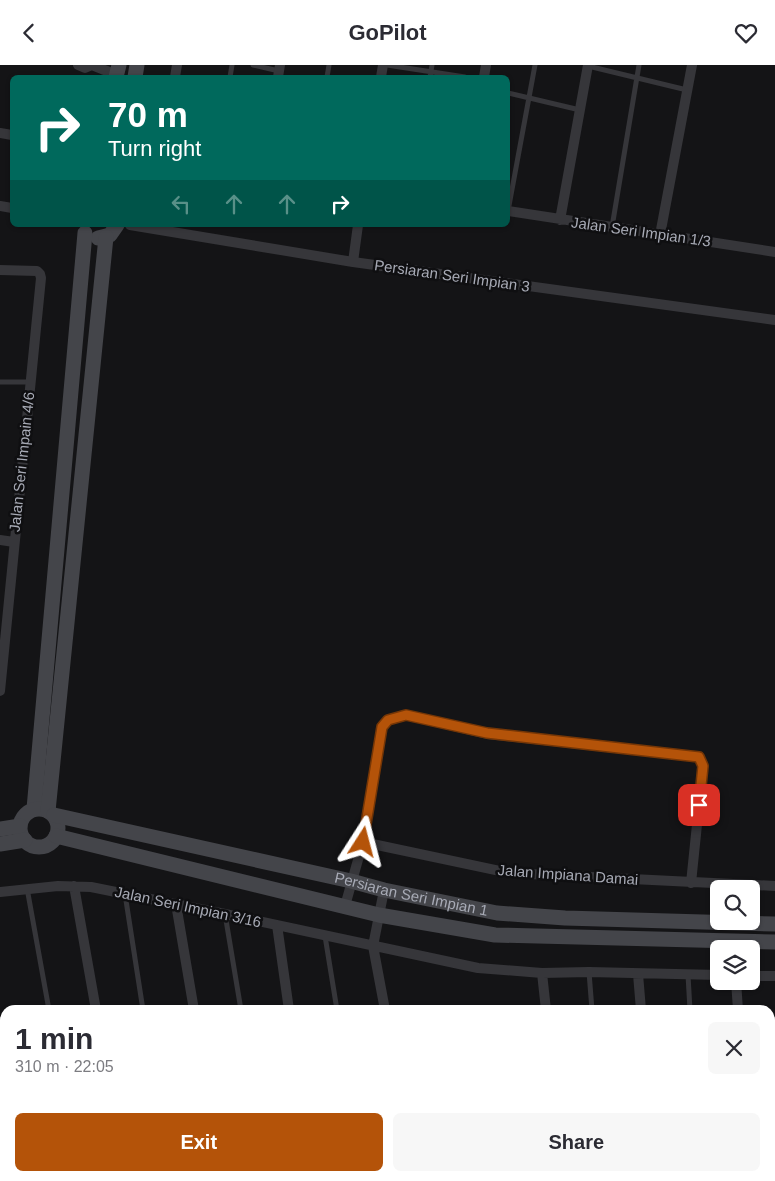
<!DOCTYPE html>
<meta charset="utf-8">
<style>
body{margin:0;font-family:Helvetica,sans-serif;background:#f7f7f7;color:#2b2b33;height:100vh;display:flex;flex-direction:column;font-size:19px;white-space:nowrap}
*{box-sizing:border-box;margin:0}
p{font-size:16px;color:#7c7c81}
.icon{flex:none;width:28px;height:28px;fill:none;stroke:currentColor;stroke-width:2;stroke-linecap:round;stroke-linejoin:round}
.map{position:relative;flex:1;overflow:hidden}
.side{position:absolute;left:0px;top:940px;width:775px;height:176px;display:flex;flex-direction:column;background:#fff;border-radius:15px 15px 0 0;box-shadow:0 1px 4px #0004}
.side>*{flex:none}
.hud{position:absolute;left:10px;top:10px;width:500px;height:152px;border-radius:8px;box-shadow:0 1px 4px #0004;background:#00695c;color:#fff;overflow:hidden}
.tools{position:absolute;left:710px;top:815px;display:grid;gap:10px}
.tools a{display:grid;place-items:center;width:50px;height:50px;border-radius:8px;background:#fff;box-shadow:0 1px 4px #0004;font-size:25px}
.pin{position:absolute;display:grid;place-items:center;width:42px;height:42px;color:#fff;margin:-21px;border-radius:10px;box-shadow:0 2px 8px #0006}
.me{position:absolute;width:55px;margin:-28px;rotate:9deg;stroke-linejoin:round;filter:drop-shadow(0 0 4px #0008)}
.turn{display:flex;align-items:center;gap:18px;height:105px;padding:0 15px;font-size:22px}
.turn .icon{width:65px;height:65px;stroke-width:2.5}
.turn b{display:block;font-size:35px;line-height:42px}
.lanes{display:flex;align-items:center;height:48px;padding:0 15px;background:#0003;justify-content:center;gap:25px;direction:ltr}
.lanes .off{opacity:.35}
.round{display:grid;place-items:center;flex:none;width:52px;height:52px;border-radius:8px;background:#f7f7f7}
.head{display:flex;align-items:center;justify-content:space-between;height:85px;padding:0 15px}
h1{font-size:30px;font-weight:700;line-height:38px}
.cta{display:flex;gap:10px;margin-top:auto;padding:10px 15px}
.cta a{flex:1;height:58px;border-radius:8px;background:#b45309;color:#fff;font-size:20px;font-weight:700;line-height:58px;text-align:center}
.cta a+a{background:#f7f7f7;color:#2b2b33}
header{display:flex;justify-content:space-between;align-items:center;height:65px;padding:0 15px;background:#fff;font-size:22px;font-weight:700}
.map>svg:first-child{display:block}
.lines{fill:none;stroke-linecap:round;stroke-linejoin:round}
.lane{stroke:#36363a;stroke-width:5}
.street{stroke:#36363a;stroke-width:10}
.secondary{stroke:#44454a;stroke-width:15}
.route-casing{stroke:#753606;stroke-width:12}
.route{stroke:#b45309;stroke-width:9}
.labels{text-anchor:middle;stroke-width:5;stroke-linejoin:round;paint-order:stroke}
.street-label{font-size:15px;fill:#a7aab5;stroke:#0f0f11}
</style>
<header><svg class="icon" aria-label="back" viewBox="0 0 24 24"><path d="M15 5l-7 7 7 7"/></svg>GoPilot<svg class="icon" aria-label="heart" viewBox="0 0 24 24"><path d="M12 20l-8-8c-3-5 5-10 8-4 3-6 11-1 8 4z"/></svg></header>
<div class="map">
<svg width="775" height="1116" viewBox="0 0 775 1116">
<rect width="100%" height="100%" fill="#141416"/>
<g class="lines">
<path class="lane" d="M253 0 279 6
M387 0 465 12
M588 1 687 25
M230 12 232 0
M327 12 329 0
M430 12 432 0
M508 28 580 45
M508 146 535 0
M612 162 639 0
M0 317H31
M27 823 49 945
M125 829 143 945
M225 849 241 945
M325 871 337 945
M589 907 592 945
M688 910 690 945
M169 1111V1116
M267 1111 268 1116
M363 1111 364 1116
M608 1111 611 1114 619 1111
M76 1116 97 1111
M384 1116 410 1111"/>
<path class="street" d="M78 0 85 3 92 0
M92 0 117 10
M175 12 177 0
M278 12 280 0
M381 12 383 0
M484 12 486 0
M0 68 12 70
M0 141 12 143
M508 146 775 187
M560 155 588 0
M130 160 353 197 775 255
M660 170 692 0
M353 197 358 160
M0 205 37 206 40 209 41 213 0 626
M0 475 14 477
M363 777 510 808 775 821
M74 821 96 945
M384 825 373 881 385 945
M0 827 58 821 91 822 225 849 478 903 542 908 589 907 719 910
M176 839 194 945
M345 841 363 777 382 662 388 655 406 650 487 669 699 692 703 701 691 818
M277 860 289 945
M542 908 546 945
M638 909 641 945
M751 911H775
M736 916 738 945
M0 957 5 988
M770 1081H775
M770 1099 775 1098
M26 1111 27 1116
M124 1111V1116
M219 1111V1116
M316 1111 317 1116
M410 1111 411 1116
M563 1111V1116
M652 1116 663 1111"/>
<g class="secondary">
<path d="M116 12 119 0"/>
<path d="M135 12 137 0"/>
<path d="M98 173 110 170 117 160"/>
<path d="M34 744 85 168"/>
<circle cx="39" cy="763" r="19"/>
<path d="M48 746 106 172"/>
<path id="s1" d="M54 750 351 816 384 825 497 848 565 853 775 859"/>
<path d="M0 764 20 761"/>
<path d="M56 771 379 850 495 870 775 877"/>
<path d="M0 779 25 775"/>
</g>
</g>
<g class="lines">
<g class="route-casing">
<path id="route" d="M363 777 382 662 388 655 406 650 487 668 699 692 703 701 699 740"/>
</g>
<use href="#route" class="route"/>
</g>
<g class="labels">
<g class="street-label">
<text transform="translate(641 167) rotate(8)" y="5">Jalan Seri Impian 1/3</text>
<text transform="translate(452 211) rotate(8)" y="5">Persiaran Seri Impian 3</text>
<text transform="translate(22 397) rotate(-84)" y="5">Jalan Seri Impain 4/6</text>
<text transform="translate(568 810) rotate(4)" y="5">Jalan Impiana Damai</text>
<text dy="5" stroke="none"><textPath href="#s1" startOffset="366">Persiaran Seri Impian 1</textPath></text>
<text transform="translate(188 842) rotate(12)" y="5">Jalan Seri Impian 3/16</text>
</g>
</g>
</svg>
<div class="tools">
<a><svg class="icon" aria-label="search" viewBox="0 0 24 24"><circle cx="10" cy="10" r="6"/><path d="M15 15l6 6"/></svg></a>
<a><svg class="icon" aria-label="layers" viewBox="0 0 24 24"><path d="M12 4l9 5-9 5-9-5zM3 14l9 5 9-5"/></svg></a>
</div>
<div class="pin" style="left:699px;top:740px;background:#d93025"><svg class="icon" aria-label="arrive" viewBox="0 0 24 24"><path d="M6 21V4h12l-3 4 3 4H6"/></svg></div>
<svg class="me" style="left:363px;top:777px" viewBox="-20 -20 40 40"><path d="M0-17L14 15 0 8-14 15z" fill="#b45309" stroke="#fff" stroke-width="4"/></svg>
<div class="hud">
<div class="turn"><svg class="icon" aria-label="right" viewBox="0 0 24 24"><path d="M7 20v-9h11M14 6l5 5-5 5"/></svg><div><b>70 m</b>Turn right</div></div>
<div class="lanes"><svg class="icon off" aria-label="left" viewBox="0 0 24 24"><path d="M17 20v-9H6M10 6l-5 5 5 5"/></svg><svg class="icon off" aria-label="ahead" viewBox="0 0 24 24"><path d="M12 20V5M6 11l6-6 6 6"/></svg><svg class="icon off" aria-label="ahead" viewBox="0 0 24 24"><path d="M12 20V5M6 11l6-6 6 6"/></svg><svg class="icon" aria-label="right" viewBox="0 0 24 24"><path d="M7 20v-9h11M14 6l5 5-5 5"/></svg></div>
</div>
<section class="side">
<div class="head"><div><h1>1 min</h1><p>310 m · 22:05</p></div><a class="round"><svg class="icon" aria-label="close" viewBox="0 0 24 24"><path d="M6 6l12 12M18 6L6 18"/></svg></a></div>
<div class="cta"><a>Exit</a><a>Share</a></div>
</section>
</div>
